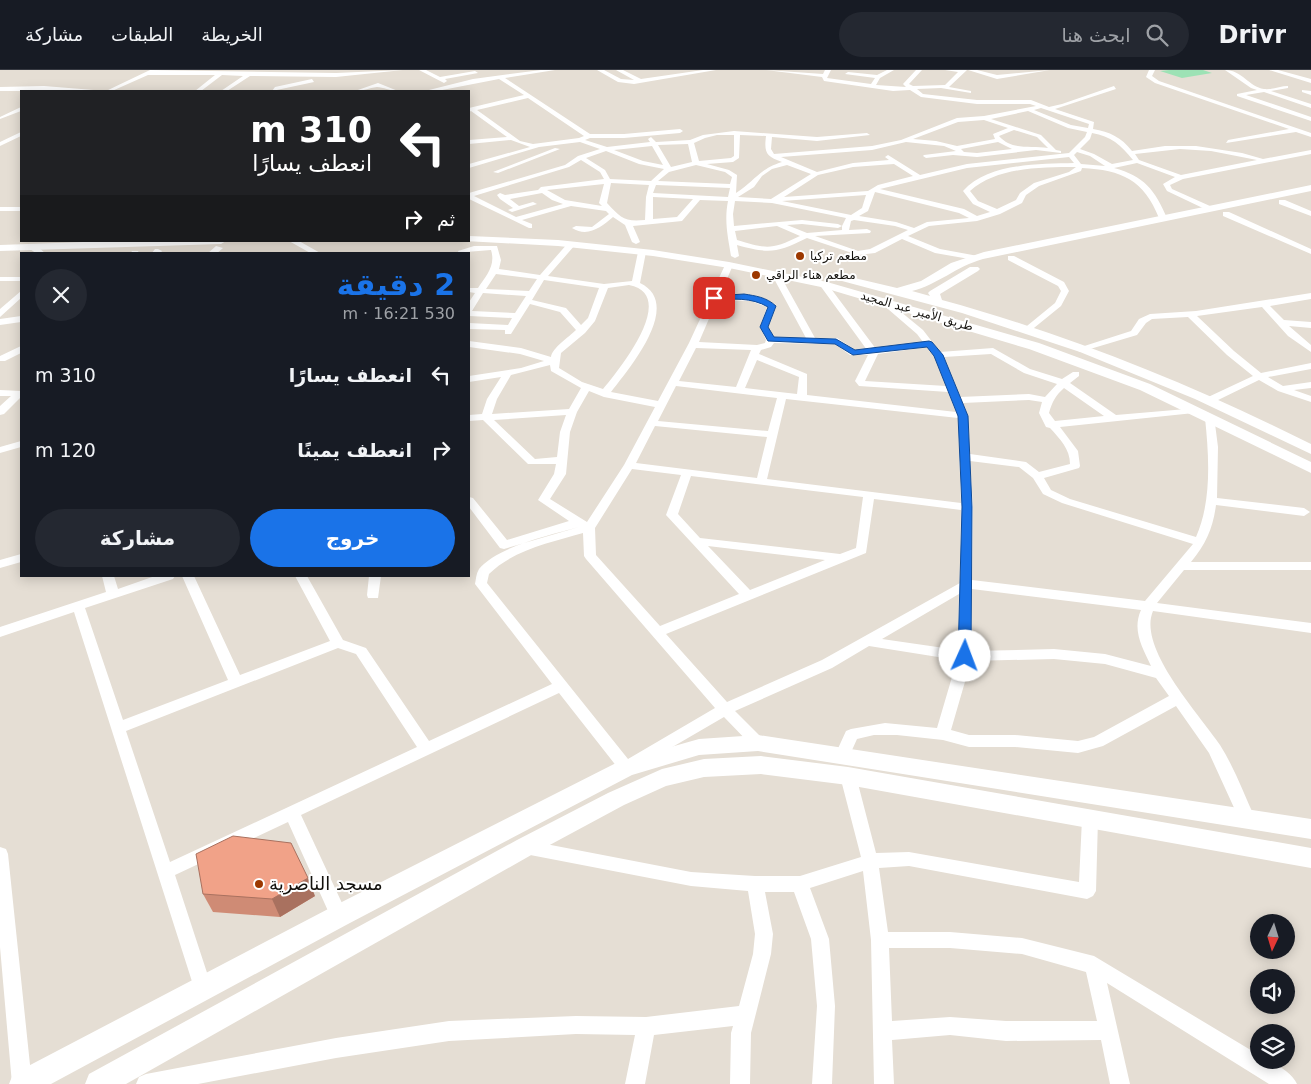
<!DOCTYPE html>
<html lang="ar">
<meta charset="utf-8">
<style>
body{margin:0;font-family:"DejaVu Sans",Cairo,sans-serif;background:#242831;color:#f1f3f6;direction:rtl;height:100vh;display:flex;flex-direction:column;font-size:19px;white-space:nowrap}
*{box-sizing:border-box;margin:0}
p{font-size:16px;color:#9ea1a6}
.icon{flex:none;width:28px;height:28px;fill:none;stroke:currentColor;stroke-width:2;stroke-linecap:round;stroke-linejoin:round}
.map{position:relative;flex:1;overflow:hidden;direction:ltr}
.details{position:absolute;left:20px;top:182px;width:450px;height:325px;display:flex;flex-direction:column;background:#171b24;border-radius:0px;box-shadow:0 2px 12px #0003;direction:rtl}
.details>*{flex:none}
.banner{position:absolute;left:20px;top:20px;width:450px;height:152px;border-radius:0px;box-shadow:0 2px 12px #0003;direction:rtl;background:#202124;color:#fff;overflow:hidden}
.needle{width:32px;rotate:184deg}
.tools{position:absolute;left:1250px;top:844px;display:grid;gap:10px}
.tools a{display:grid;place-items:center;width:45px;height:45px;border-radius:50%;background:#171b24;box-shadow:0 2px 12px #0003;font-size:25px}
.pin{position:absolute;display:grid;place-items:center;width:42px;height:42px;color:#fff;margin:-21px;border-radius:10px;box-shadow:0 2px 8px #0006}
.me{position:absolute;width:55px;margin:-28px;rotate:2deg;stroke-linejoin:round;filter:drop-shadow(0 0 4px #0008)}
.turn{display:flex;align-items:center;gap:18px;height:105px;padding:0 15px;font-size:22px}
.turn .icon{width:65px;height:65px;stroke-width:2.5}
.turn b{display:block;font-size:35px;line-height:42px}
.then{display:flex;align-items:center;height:48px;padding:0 15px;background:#0003;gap:10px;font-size:19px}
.round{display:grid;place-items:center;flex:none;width:52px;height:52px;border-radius:26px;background:#242831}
.head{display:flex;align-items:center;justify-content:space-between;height:85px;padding:0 15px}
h1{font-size:30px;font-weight:700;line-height:38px;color:#1a73e8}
.primary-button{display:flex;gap:10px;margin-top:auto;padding:10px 15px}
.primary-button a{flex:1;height:58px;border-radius:30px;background:#1a73e8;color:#fff;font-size:20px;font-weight:700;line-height:58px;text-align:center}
.primary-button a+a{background:#242831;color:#f1f3f6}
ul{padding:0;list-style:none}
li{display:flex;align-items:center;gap:15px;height:75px;padding:0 15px}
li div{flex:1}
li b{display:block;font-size:19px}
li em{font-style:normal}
header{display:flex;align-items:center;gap:30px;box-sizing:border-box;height:70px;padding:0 25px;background:#171b24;border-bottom:1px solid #363941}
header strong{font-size:24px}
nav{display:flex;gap:28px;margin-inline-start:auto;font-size:18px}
.search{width:350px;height:45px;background:#242831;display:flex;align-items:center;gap:12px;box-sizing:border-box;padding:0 18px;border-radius:28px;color:#9ea1a6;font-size:19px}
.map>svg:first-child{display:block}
.green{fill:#9de2b5}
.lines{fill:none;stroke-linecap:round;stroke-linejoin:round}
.street{fill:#fff;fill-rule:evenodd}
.secondary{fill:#fff;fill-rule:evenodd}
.wall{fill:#cf8b75}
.shaded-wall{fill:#a9715f}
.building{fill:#f1a288;stroke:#a9715f}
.route{fill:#1a73e8;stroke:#114b97}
.poi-dot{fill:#9c3800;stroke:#fff;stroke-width:2}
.labels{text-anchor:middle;stroke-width:4;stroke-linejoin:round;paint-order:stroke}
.far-poi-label{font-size:12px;fill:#13110d;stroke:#fff;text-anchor:start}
.far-street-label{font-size:12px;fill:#13110d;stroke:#fff}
.near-poi-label{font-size:18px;fill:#13110d;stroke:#fff;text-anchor:start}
</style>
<header>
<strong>Drivr</strong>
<div class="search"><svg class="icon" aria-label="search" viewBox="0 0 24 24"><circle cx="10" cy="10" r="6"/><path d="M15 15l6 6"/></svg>ابحث هنا</div>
<nav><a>الخريطة</a><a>الطبقات</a><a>مشاركة</a></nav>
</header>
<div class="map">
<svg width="1311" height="1014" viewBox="0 0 1311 1014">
<rect width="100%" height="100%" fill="#e5ded4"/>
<path class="green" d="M1169 0H1203L1212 3 1182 8 1160 1Z"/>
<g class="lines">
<path class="street" d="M150 0 336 3 403 0 336 7 250 6 227 21H221L243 6 222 5 201 21H195L215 5H148L112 21H0V17L44 16 106 21Z
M419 0H426L440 7 475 1 478 3 445 9 447 11 444 13Z
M541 0H555L505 8 590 64H624L680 59 683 61 680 63 624 68H590L585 70 607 77 650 72 648 69 651 67 656 72 690 70 703 65 734 61 817 67 867 63 870 65 817 71 772 67 771 79 774 84 872 76 901 70 957 48 984 46 1036 36 1030 34H977L921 27 910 20 893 21 824 11 822 7 766 0 823 4 825 0H831L827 8 871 14 875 8 845 4 848 2 877 5 887 0H894L880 8 876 15 906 17 903 14 916 0H922L909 14 913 16 945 15 958 2 945 0H967L949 17 971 21V23L941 18 917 19 923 24 977 30H1031L1049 37 1062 34 1114 16 1116 19 1055 39 1094 52 1093 59C1110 62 1121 67 1132 81L1165 76H1196L1242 83 1263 89 1311 80V84L1183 109 1170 115 1172 119 1210 136V140H1207L1167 121 1163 114 1175 107 1137 93 1114 98C1144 106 1155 120 1167 148L1163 150 1159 148C1144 110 1122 100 1082 98L1081 101 1039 116 1026 125 1022 133 1000 144 977 151 929 156 908 166 940 179 978 186 979 188 975 190 935 183 902 169 875 183 858 185 807 168C776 183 770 184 737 175L739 186 735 188 731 186C728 167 724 151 728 131L700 130 682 151 633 156 640 172 636 174 632 172 625 155 613 147C601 157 588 168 572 158L576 156 592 157 609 144 606 141 571 136 522 150 532 154V158H529L469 129V123L565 95 578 86 600 79 580 72 539 77 469 98V94L530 77 511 70 469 74V70L507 67 471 41 469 42V38L524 25 499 9 437 21H428L429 20 473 9ZM528 28 584 66 579 68 533 74 520 71 477 40ZM1041 38 1089 54 1088 58 1071 55 1034 40ZM1028 41 1068 58 1087 62 1085 67 1069 83 967 94 920 105 888 85 885 87 889 90 853 93 817 102 781 87 872 80 906 72 944 76 956 81 924 85 923 86 926 88 953 85 977 87 1036 80 1061 83V81L1056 80 1041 65 991 49ZM984 50 1008 58 993 64 995 69 957 76 936 71 913 69 958 52ZM1014 60 1037 67 1048 78C1030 75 1012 81 999 66ZM1092 63C1111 66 1121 75 1133 90L1112 94 1094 84 1080 79 1090 69ZM717 65H734V86L731 88 699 91 694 73 705 68ZM740 65 766 66C764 83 766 86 782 92 759 99 755 111 736 123L737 105 729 100 707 94 733 92 739 88ZM998 72 1012 79 977 83 964 82 961 79ZM688 74 692 92 671 97 658 75ZM652 76 663 95 643 91 614 80ZM1180 79 1211 81 1257 90 1181 105 1139 90 1135 84ZM606 81 639 94 664 99 651 111 610 109 605 100 586 88ZM1077 82 1090 86 1105 96 1081 94 1074 85ZM1069 87 1074 93C1039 94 988 93 963 121L973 134 990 142 977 146 964 139 880 119 967 98ZM581 90 600 102 604 109 541 117 538 120 505 125 500 123 497 125 500 129 513 138 508 140 512 142 537 134 533 132 519 136 510 129 542 123 552 130 563 134 516 147 474 126 569 97ZM894 94 913 106 878 115 868 121 784 127 818 105 853 97ZM696 95 725 102 732 107 730 114 658 111 669 102ZM787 95 811 104 771 129 738 127 754 117 762 106 772 99ZM1076 97 1069 102 1034 113 1020 123 1016 130 997 139 978 131 970 121C997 97 1041 97 1076 97ZM611 113 649 115 646 127 645 150C624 152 621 148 607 133ZM604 114 599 133 602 136 565 130 547 120ZM656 115 730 118 728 127 653 123ZM875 122 959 143 969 148 927 152 914 158 896 152 859 146 868 141ZM866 125 862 138 851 145 782 131ZM653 127 693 129 677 147 653 149ZM735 131 772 133 846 148 842 156 838 154 802 150 734 156 733 144ZM854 150 895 156 908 160 870 179 858 181 815 166 870 163 871 161 867 159 849 160 851 151ZM802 154 838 158 842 156V160L807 163 787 155ZM777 156 800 166C771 180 767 179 737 170L735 161Z
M597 0H604L621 9 634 10 616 0H623L641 9 703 0H716L634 14 618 12Z
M968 0H977L997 5 1050 0 997 9Z
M1149 0H1155L1152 6 1159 11 1311 63V67L1296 62 1226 73 1228 70 1289 59 1155 13 1146 7Z
M1225 0C1242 0 1249 17 1264 19 1272 20 1280 16 1288 16V18L1271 21 1311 34V38L1264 22 1246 25 1311 47V51L1237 26V24L1257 20 1251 18Z
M1269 0H1278L1311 9V13Z
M312 9 314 12 272 21 275 17Z
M378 13 398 21C390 21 383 17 377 17 369 18 363 21 355 21Z
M1302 20 1311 21V25L1302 22Z
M21 37V41L0 49V47Z
M21 62V66L0 76V72Z
M555 78 560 79 498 103 493 102Z
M1279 130H1285L1311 141V146L1279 134Z
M0 137H21V141H0Z
M1223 142H1229L1311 179V184L1223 146Z
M289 171H299L322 184H312Z
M568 173 575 175 548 206 604 214 632 211 638 182 642 180 646 182 640 213C684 234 629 299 611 322L658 331 689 273 725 195 729 193 733 195 720 225 751 226 775 234 776 236 768 257 774 267 806 268 772 205 776 203 780 205 815 268H837L855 280H867L819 214 823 212H826L876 279 923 272 917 264 881 233V229L884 228 923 260 940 282 993 278 1030 299 1062 309 1073 302H1079V306L1070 313 1116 345 1198 338V342L1194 343 1060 357 1078 381 1080 396 1079 398 1044 408 1051 420 1070 429 1196 467C1212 431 1209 386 1205 348L1210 345 1214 346 1218 377 1217 428 1304 438 1310 442 1304 446 1216 435C1213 458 1206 474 1191 492H1311V500H1184L1157 533 1311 553V563L1153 541C1137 578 1200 645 1220 675 1234 697 1244 724 1255 748L1253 753 1247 755 1241 753 1209 683 1176 636 1103 676 1078 683 1015 677H969L943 670 897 665H874L857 669 848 689 843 691 838 689 835 685 846 661 851 659 885 653 937 658 957 590 869 576 832 598 735 641 763 669 765 673 763 677 758 679 753 677 724 647 626 704 621 702 559 623 301 745 348 846 345 852 339 854 333 852 288 752 175 805 212 918 210 924 203 927 196 924 74 542 0 567V557L106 522 102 506H114L118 519 155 506H175L173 509 85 538 123 650 228 610 182 506H194L240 605 330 571 295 506H307L343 570 366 578 429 671 552 614 475 514C476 509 476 504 479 499 498 476 551 465 579 457L504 479 500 478 469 437V427L473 428 507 470 569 451 538 430 554 404 556 394H528L483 350 469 351V345L482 344 487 329 501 307 469 312V306L521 298 544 291 520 284 469 277V271L521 278 551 287C552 278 569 267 576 260L560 242 530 234 511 264H505V260L469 259V253L508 255 512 248 469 246V232L475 223 469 222V218H478C486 206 496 196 491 180L466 182 467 184H459L458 181 474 176H497L501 190 499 199 540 205ZM496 204 537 209 529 221 486 219ZM544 210 599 218 588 248 581 255 566 238 532 230ZM629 215C680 225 618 301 603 319L582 312 559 298 561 283 585 263 595 251 608 218ZM483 223 526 226 515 243 472 241ZM717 230 751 231 767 237 760 257 766 270 765 273 757 275 699 272ZM774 273 835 274 850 285H868L855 311 859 316 948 322 956 342 807 325V304L759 284 761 280 771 277ZM927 277 934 285 946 316 865 311 878 284ZM696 278 751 280 736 317 679 311ZM991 284 1024 303 1057 314 1045 327 1029 324 960 327 944 287ZM757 290 799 307 797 324 745 318ZM550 295 551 301 581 318 569 339 492 344 497 329 511 305ZM676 316 777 328 768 361 658 351ZM1064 318 1104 346 1055 351 1049 343C1052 332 1056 325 1064 318ZM589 321 604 327 655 337 624 395 587 452 550 429 566 404 570 362 577 342ZM786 329 958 348 961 433 767 409ZM1029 330 1042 332 1039 343 1046 357 1050 358C1060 369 1070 379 1070 394L1039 402 1026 392 970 384 968 346 963 333ZM566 345 560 362 557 387 535 389 494 350ZM655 356 767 367 757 408 636 393ZM970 391 1019 397 1033 408 1043 424 1062 433 1193 474 1145 531 972 510 973 437ZM632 399 681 405 666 445 739 524 660 556 596 485 595 458ZM691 406 863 427 856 478 840 484 700 468 678 444ZM874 429 961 440 960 513 822 590 727 632 666 564 866 483ZM583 463 584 486 586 489 715 638 628 689 487 513 489 504C513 480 552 472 583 463ZM708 476 825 490 750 520ZM972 519 1141 540C1132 560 1142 577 1151 596L1105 584 1054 579 972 581ZM959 524 958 580 882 569ZM338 578 356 584 417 677 170 792 126 661ZM1054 589 1105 594 1156 608 1169 626 1094 667 1078 671 1015 665H969L951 660 971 591Z
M30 175H36L46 184H37L30 179Z
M216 176 223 178 216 184H207Z
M155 179H158L162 181 160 184H151Z
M132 181H138L139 183 130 184Z
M1008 186H1014L1064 212 1069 221 1061 236 1029 262H1023L1022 260 1055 233 1061 221 1058 216 1008 190Z
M0 207H21V211H0Z
M21 221V228L0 247V239Z
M1311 223V229L1270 236 1284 250 1311 252V258L1289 256 1311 275V282L1288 266 1262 237 1197 246 1234 281 1261 303 1311 293V299L1268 307 1283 316 1311 312V318L1294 320 1311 326V332L1278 321 1259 310 1214 332H1206V328L1253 306 1227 285 1188 247 1152 249 1146 253 1137 265 1080 282 1075 279 1131 261 1139 249 1150 244 1196 241Z
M21 246V252L0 255V249Z
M21 276V283L5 291H0V286Z
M0 320 21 321V327L4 344 0 345V336L11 326H0Z
M21 371V377L0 383V377Z
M21 484V492L0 498V490Z
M369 506H381L378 528H368L367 525Z
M848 700 853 702 856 706 876 783 909 782 1079 812 1082 749 1084 744 1090 742 1096 744 1098 749 1096 821 1093 826 1087 829 909 796 879 798 888 862H950L1022 868 1094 886 1259 985V990C1271 990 1292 1002 1297 1014H1269L1107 913 1130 1014H1110L1101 970 1006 971 950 965 892 970 894 1014H874L871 870 863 801 810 818 829 869 835 936 832 1014H812L817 936 811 869 794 822H765L773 864 771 884 751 963 750 1014H730L731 963 733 956 654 965 645 1014H625L635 965 576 964 449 971 336 988 198 1014H136L139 1007 146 1004 336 968 449 951 576 946 646 947 739 936 753 884 755 864 748 821 691 816 525 784 519 782 517 777 519 772 525 770 691 802 755 806H800L861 787 840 706 843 702ZM889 878H950L1022 884 1086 902 1097 951H1006L950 947 892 951Z
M0 777 6 779 8 784 32 1014H12L0 877Z"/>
<path class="secondary" d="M1311 115V121L983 189C957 196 937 215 912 221L930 226 928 223 930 221 970 197H978L980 199 978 201 940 224 942 230C1070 265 1193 315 1311 374V384L1195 329 1080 282 962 243 842 211 840 209 846 206 897 218 921 211 951 193 984 182Z
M469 166 558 170 653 180 729 192 827 212 1039 273 1150 314 1311 392V403L1140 320 1029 279 821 217 729 198 653 186 558 176 465 171H469Z
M111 171H226L221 174 0 181V175Z
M758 665 1311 749V769L758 681 699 685 632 705 348 854 51 1014H9L13 1004 330 838 618 692 699 669Z
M761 686 848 697 1311 778V798L848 715 761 704 704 707 666 716 624 735 533 784 126 1014H85L89 1004 517 770 608 723 662 699 704 689Z"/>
</g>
<path class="wall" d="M203 824 315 826 280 847 213 842Z"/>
<path class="shaded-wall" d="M308 808 315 826 280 847 272 829Z"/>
<path class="building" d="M233 766 291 773 308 808 272 829 203 824 196 784Z"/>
<path class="route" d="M744 224C756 226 766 227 776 236L768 257 774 267 836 269 855 280 929 271 932 272 943 285 968 346 972 437 971 586 969 589 965 590 958 586 962 437 958 346 934 286 927 277 853 285 835 274 768 271 760 257 768 237C751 227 733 229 714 230L710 228 714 226Z"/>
<g class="poi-dot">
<circle cx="800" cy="186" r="5"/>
<circle cx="756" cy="205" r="5"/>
<circle cx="259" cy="814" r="5"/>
</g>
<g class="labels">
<g class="far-poi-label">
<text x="810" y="190">مطعم تركيا</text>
<text x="766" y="209">مطعم هناء الراقي</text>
</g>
<g class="far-street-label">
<text transform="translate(917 241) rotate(16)" y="4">طريق الأمير عبد المجيد</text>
</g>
<g class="near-poi-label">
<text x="269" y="820">مسجد الناصرية</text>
</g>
</g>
</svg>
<div class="tools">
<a><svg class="needle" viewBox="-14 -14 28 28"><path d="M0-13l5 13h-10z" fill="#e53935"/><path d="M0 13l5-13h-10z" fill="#9ea1a6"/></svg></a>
<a><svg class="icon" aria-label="sound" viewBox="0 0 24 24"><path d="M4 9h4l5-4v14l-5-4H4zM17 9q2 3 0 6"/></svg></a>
<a><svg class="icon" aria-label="layers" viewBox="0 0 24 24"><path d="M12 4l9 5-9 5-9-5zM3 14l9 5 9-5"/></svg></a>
</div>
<div class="pin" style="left:714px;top:228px;background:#d93025"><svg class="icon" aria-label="arrive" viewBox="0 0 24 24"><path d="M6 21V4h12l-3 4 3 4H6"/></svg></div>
<svg class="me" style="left:965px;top:586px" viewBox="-20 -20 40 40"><circle r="19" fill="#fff"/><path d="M0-13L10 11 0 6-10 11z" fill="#1a73e8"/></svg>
<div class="banner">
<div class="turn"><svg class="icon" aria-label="left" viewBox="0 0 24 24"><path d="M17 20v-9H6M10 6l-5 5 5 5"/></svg><div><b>310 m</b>انعطف يسارًا</div></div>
<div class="then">ثم<svg class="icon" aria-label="right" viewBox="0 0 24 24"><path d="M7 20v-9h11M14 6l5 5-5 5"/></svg></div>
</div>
<section class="details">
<div class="head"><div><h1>2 دقيقة</h1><p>530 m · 16:21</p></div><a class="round"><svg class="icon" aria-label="close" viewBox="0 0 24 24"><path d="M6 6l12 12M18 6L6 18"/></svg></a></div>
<ul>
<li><svg class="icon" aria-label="left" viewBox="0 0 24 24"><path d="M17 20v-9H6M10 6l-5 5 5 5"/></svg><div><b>انعطف يسارًا</b></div><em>310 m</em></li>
<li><svg class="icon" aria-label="right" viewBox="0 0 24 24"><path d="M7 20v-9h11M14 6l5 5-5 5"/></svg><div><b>انعطف يمينًا</b></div><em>120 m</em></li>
</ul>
<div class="primary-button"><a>خروج</a><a>مشاركة</a></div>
</section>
</div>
